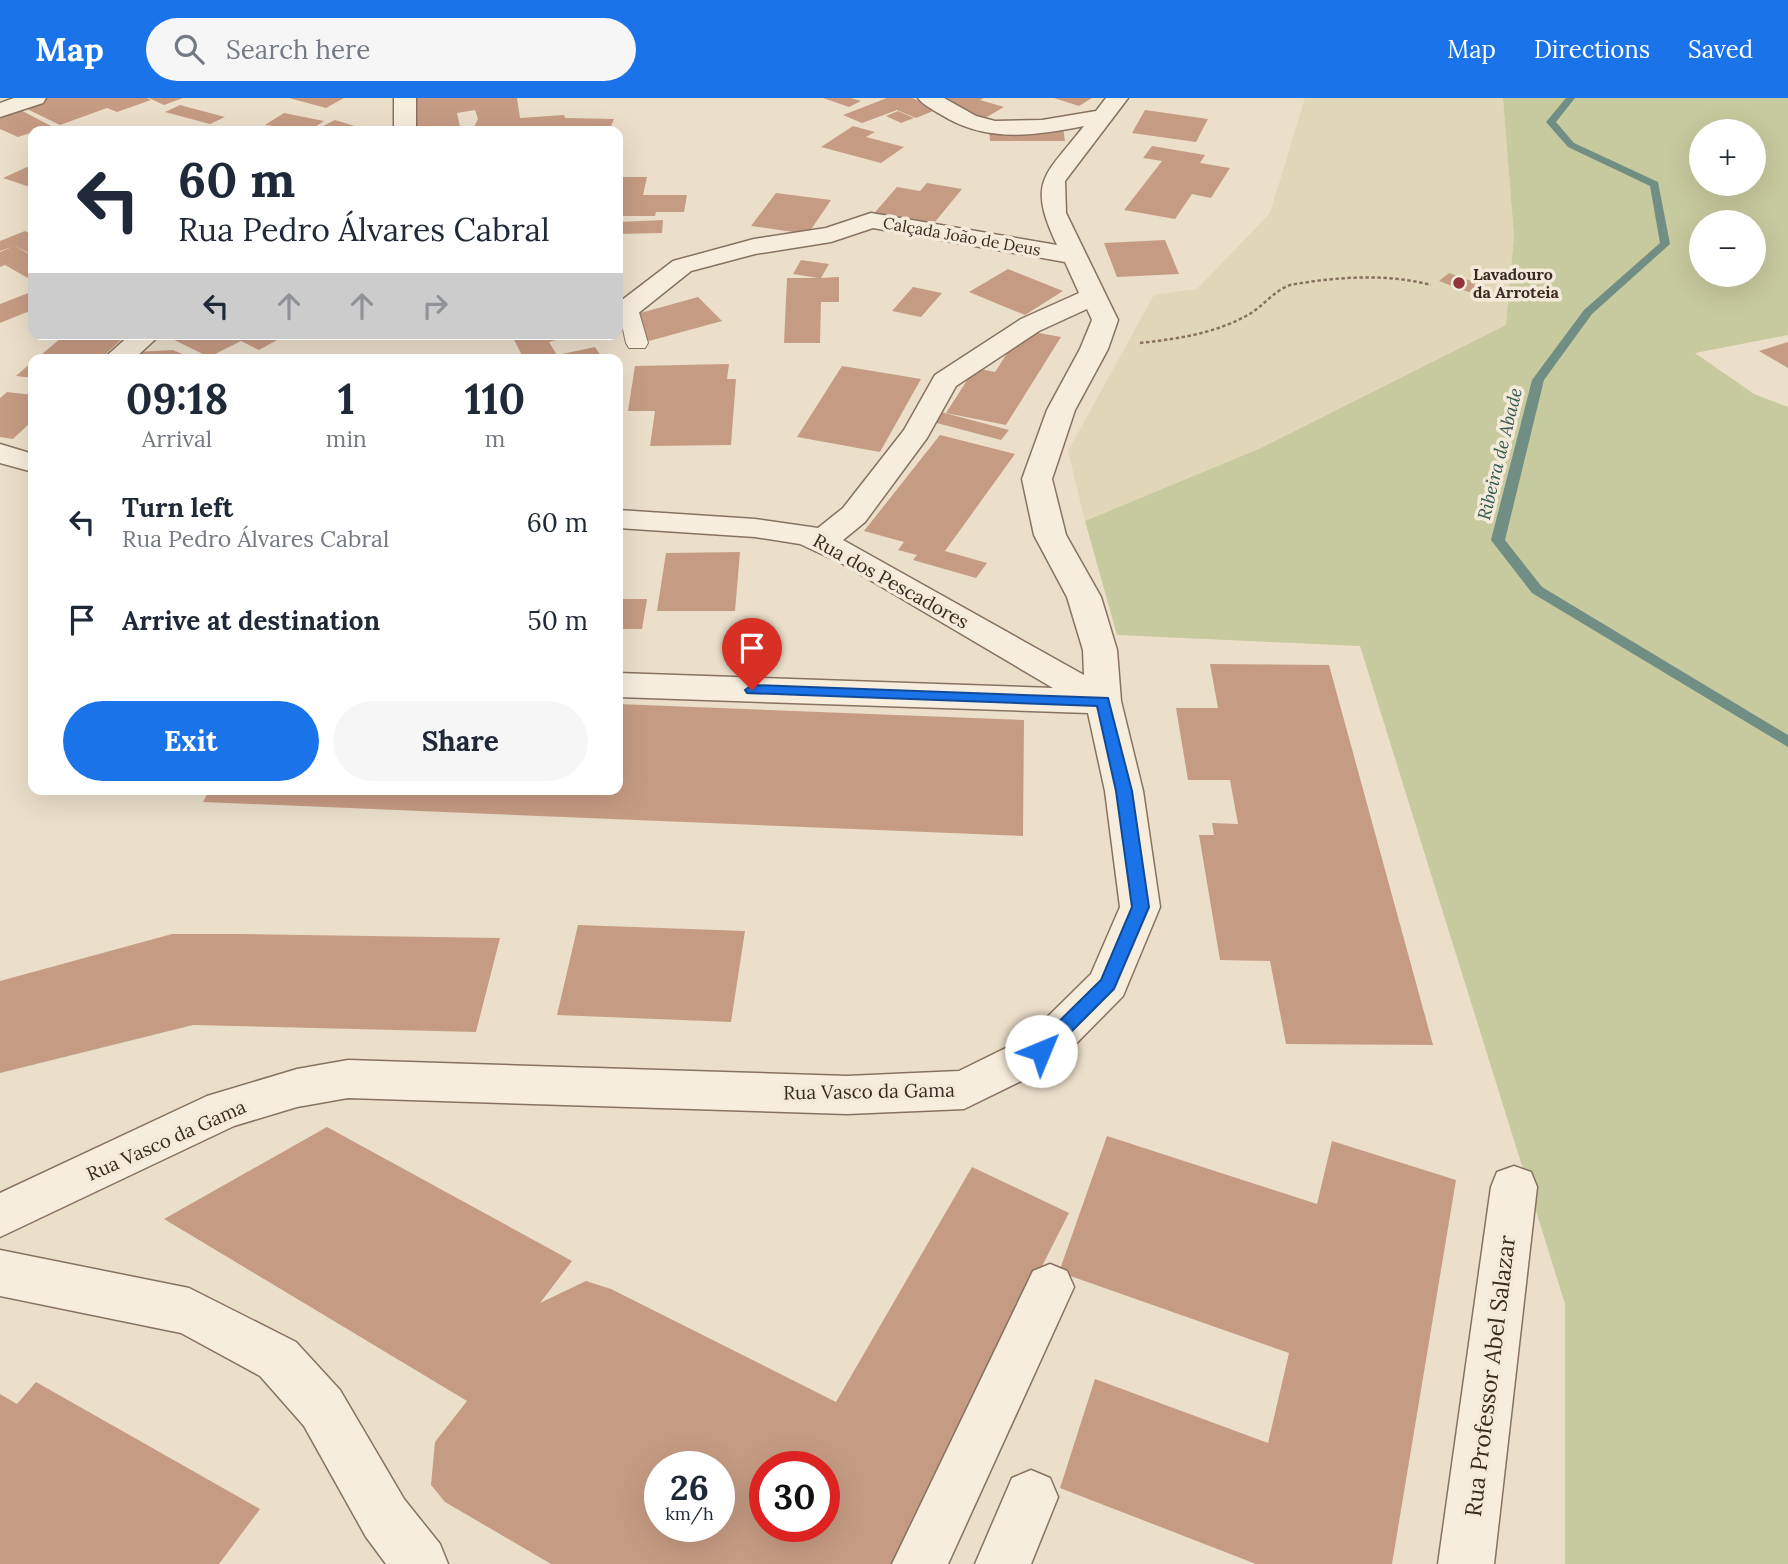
<!DOCTYPE html>
<meta charset="utf-8">
<style>
body{margin:0;font-family:Lora,serif;background:#f6f6f7;color:#1f2937;height:100vh;display:flex;flex-direction:column;font-size:26px;white-space:nowrap}
*{box-sizing:border-box;margin:0}
p{font-size:23px;color:#747a83}
.icon{flex:none;width:38px;height:38px;fill:none;stroke:currentColor;stroke-width:2;stroke-linecap:round;stroke-linejoin:round}
.map{position:relative;flex:1;overflow:hidden}
.side{position:absolute;left:28px;top:256px;width:595px;height:441px;display:flex;flex-direction:column;background:#fff;border-radius:14px;box-shadow:0 7px 28px #0002}
.side>*{flex:none}
.guide{position:absolute;left:28px;top:28px;width:595px;height:214px;border-radius:14px;box-shadow:0 7px 28px #0002;background:#fff;color:#1f2937;overflow:hidden}
.fabs{position:absolute;left:1689px;top:21px;display:grid;gap:14px}
.fabs a{display:grid;place-items:center;width:77px;height:77px;border-radius:50%;background:#fff;box-shadow:0 7px 28px #0002;font-size:35px}
.speed{position:absolute;left:644px;top:1353px;display:flex;gap:14px;font-size:35px;font-weight:700;text-align:center}
.speed>*{display:grid;place-content:center;width:91px;height:91px;border-radius:50%;background:#fff;box-shadow:0 7px 28px #0002;line-height:1}
.speed small{font-size:18px;font-weight:400}
.speed .limit{border:10px solid #d22;background:#fff;color:#111}
.pin{position:absolute;display:grid;place-items:center;width:60px;height:60px;color:#fff;margin:-72px -30px;border-radius:50% 50% 50% 0;rotate:-45deg;box-shadow:0 0 7px #0007}
.pin .icon{rotate:45deg}
.me{position:absolute;width:77px;margin:-38px;rotate:45deg;stroke-linejoin:round;filter:drop-shadow(0 0 5px #0008)}
.turn{display:flex;align-items:center;gap:24px;height:147px;padding:0 35px;font-size:32px}
.turn .icon{width:91px;height:91px;stroke-width:2.5}
.turn b{display:block;font-size:49px;line-height:60px}
.lanes{display:flex;align-items:center;height:66px;padding:0 35px;background:#0003;justify-content:center;gap:35px;direction:ltr}
.lanes .off{opacity:.35}
.eta{display:flex;justify-content:space-evenly;align-items:center;height:119px;text-align:center}
.eta b{font-size:42px;font-weight:700;line-height:49px}
.cta{display:flex;gap:14px;margin-top:auto;padding:14px 35px}
.cta a{flex:1;height:80px;border-radius:42px;background:#1a73e8;color:#fff;font-size:28px;font-weight:700;line-height:80px;text-align:center}
.cta a+a{background:#f6f6f7;color:#1f2937}
ul{padding:0;list-style:none}
li{display:flex;align-items:center;gap:21px;height:98px;padding:0 35px}
li div{flex:1}
li b{display:block;font-size:26px}
li em{font-style:normal}
header{display:flex;align-items:center;gap:42px;box-sizing:border-box;height:98px;padding:0 35px;background:#1a73e8;color:#fff}
header strong{font-size:33px}
nav{display:flex;gap:38px;margin-inline-start:auto;font-size:24px}
.search{width:490px;height:63px;background:#f6f6f7;display:flex;align-items:center;gap:18px;box-sizing:border-box;padding:0 24px;border-radius:38px;color:#747a83;font-size:26px}
.map>svg:first-child{display:block}
.farmland{fill:#e0d7b8}
.green{fill:#c7c99e;fill-rule:evenodd}
.lines{fill:none;stroke-linecap:round;stroke-linejoin:round}
.stream{fill:#718e85;fill-rule:evenodd}
.building{fill:#c69b83;fill-rule:evenodd}
.service-casing{stroke:#877260;stroke-width:2}
.minor-casing{stroke:#877260;stroke-width:3}
.path{stroke:#877260;stroke-width:2.5;stroke-dasharray:3.5 2.5;stroke-linecap:butt}
.service{fill:#f7eddd;fill-rule:evenodd}
.minor{fill:#f7eddd;fill-rule:evenodd}
.route{fill:#1a73e8;stroke:#114b97;stroke-width:2}
.poi-dot{fill:#91353b;stroke:#f3ead9;stroke-width:2.5}
.labels{text-anchor:middle;stroke-width:7;stroke-linejoin:round;paint-order:stroke}
.far-street-label{font-size:16px;fill:#392b22;stroke:#f3ead9}
.far-poi-label{font-size:16px;font-weight:bold;fill:#392b22;stroke:#f3ead9;text-anchor:start}
.far-water-label{font-size:18px;font-style:italic;fill:#335752;stroke:#f3ead9}
.street-label{font-size:19px;fill:#392b22;stroke:#f3ead9}
.near-street-label{font-size:23px;fill:#392b22;stroke:#f3ead9}
</style>
<header>
<strong>Map</strong>
<div class="search"><svg class="icon" aria-label="search" viewBox="0 0 24 24"><circle cx="10" cy="10" r="6"/><path d="M15 15l6 6"/></svg>Search here</div>
<nav><a>Map</a><a>Directions</a><a>Saved</a></nav>
</header>
<div class="map">
<svg width="1788" height="1466" viewBox="0 0 1788 1466">
<rect width="100%" height="100%" fill="#ebdfca"/>
<path class="farmland" d="M1305 0H1503L1514 138 1506 227 1261 350 1085 423 1068 353 1154 197 1197 191 1270 115Z"/>
<path class="green" d="M1503 0H1788V237L1695 255 1754 296 1788 309V1466H1565V1206L1360 548 1117 537 1085 423 1261 350 1506 227 1514 138ZM1701 33H1754V86H1701ZM1701 124H1754V177H1701Z"/>
<g class="lines">
<path class="stream" d="M1566 0H1575L1556 24 1574 45 1658 84 1670 146 1592 216 1544 282 1505 442 1542 489 1788 637V649L1532 495 1491 442 1532 282 1584 212 1660 145 1650 88 1568 49 1546 24Z"/>
</g>
<path class="building" d="M37 0H147L151 2 117 14 107 10 60 27 25 10 45 3Z
M149 0H183L164 7Z
M289 0H344L326 10Z
M411 0H517L520 20 564 17 565 20 614 21 609 33H472L478 21 475 12 457 15 461 33H413L407 7Z
M823 0H851L861 3 849 9Z
M887 0H912L938 11 916 20 897 12 862 25 843 17Z
M944 0H984L980 2 1004 9 980 23 931 7Z
M1054 0H1092L1079 8Z
M180 7 225 19 210 26 165 14Z
M13 8 51 28 18 39 0 31V13Z
M1145 12 1208 21 1196 44 1132 35Z
M898 13 914 20 901 25 886 18Z
M284 15 324 23 309 33 265 27Z
M335 22 371 33H313Z
M853 28 875 34 866 39 904 49 881 65 821 49Z
M1063 29 1065 43H990L989 30Z
M1152 48 1205 57 1200 65 1230 70 1211 100 1192 96 1175 121 1124 112 1162 63 1143 60Z
M27 69 33 71V90L3 80Z
M618 79H647L643 97H687L684 114H656L655 118H618Z
M927 85 962 91 930 130 870 120 897 89 920 93Z
M776 95 831 102 808 136 751 128Z
M663 122 662 135 618 136V124Z
M25 133 33 138V153L29 155 13 147 31 157 33 156V183L5 167 0 169V154L12 149 0 153V143Z
M1165 142 1179 176 1117 179 1104 145Z
M801 162 829 166 821 180 839 179V204H821L820 245H784L787 180H818L793 176Z
M1008 171 1063 193 1025 217 969 194Z
M1449 175 1480 186 1469 194 1439 183Z
M913 189 942 195 921 219 892 213Z
M31 194 33 217 27 214 0 225V206Z
M698 199 722 223 649 243 626 219Z
M1022 232 1061 239 1006 327 946 315 975 270 995 274Z
M66 236H87L84 237 121 242 100 261H36Z
M162 236H288L259 252 241 243 209 259Z
M511 236H577L549 244 557 257 595 249 603 261H524Z
M1788 244V270L1759 253Z
M173 252 194 261H124L136 254Z
M33 263V280L16 278Z
M729 266 727 281H736L731 347 650 348 655 313H628L635 268Z
M842 268 921 281 880 354 797 339Z
M7 294 33 297V322L13 341 0 339V300Z
M941 314 1009 332 1001 342 933 324Z
M940 337 1015 356 945 453 987 465 976 480 913 462 917 457 898 452 904 444 864 433Z
M740 454 735 513H657L666 455Z
M618 501H647L642 531H618Z
M1210 566 1329 567 1433 947 1286 946 1270 863 1220 862 1199 737H1214L1212 725 1238 726 1230 682H1188L1176 610H1218Z
M618 606 1024 622 1023 738 203 704 210 691H618Z
M578 827 745 833 731 924 557 917Z
M172 836H243L500 840 476 934 193 927 0 975V883Z
M327 1029 572 1163 540 1205 586 1183 611 1191 836 1304 972 1069 1069 1115 891 1466H551L445 1404 431 1387 435 1344 467 1303 164 1121ZM660 1368H719V1428H660ZM765 1368H824V1428H765Z
M1107 1038 1317 1106 1332 1043 1456 1082 1392 1466H1256L1060 1390 1095 1281 1268 1345 1289 1255 1059 1174Z
M36 1284 260 1411 219 1466H0V1296L17 1306Z"/>
<g class="lines">
<g class="service-casing">
<path id="service" d="M627 204 635 206 638 211 648 245 645 250H629L626 245 618 209Z"/>
</g>
<g class="minor-casing">
<path id="minor" d="M14 0H46L43 5 0 19V5Z
M394 0H416V33H394Z
M918 0H944L976 18 995 23 1042 22 1096 13 1106 0H1128L1065 83 1066 115 1118 222 1108 251 1075 312 1052 381 1066 437 1101 499 1117 552 1121 603 1143 693 1160 809 1123 898 1056 966 964 1011 847 1016 348 1000 297 1009 234 1028 0 1139V1095L207 998 297 971 348 962 847 978 959 973 1026 940 1091 876 1120 809 1105 693 1088 615 618 599V575L1053 590 843 466 800 446 755 439 618 430V412L755 421 818 430 843 410 904 332 935 277 1021 221 1079 195 1065 164 873 130 831 144 755 156 691 173 636 217 627 219 618 217V201L622 202 673 163 754 141 826 130 871 115 1057 147C1027 83 1044 79 1084 28 1033 38 985 45 940 16 932 11 923 7 918 0ZM1087 211 1092 222 1080 251 1047 312 1022 381 1034 437 1067 499 1083 552 1084 577 843 442 865 424 927 340 956 288 1039 233Z
M131 236H161L134 261H103Z
M0 346 33 356V374L0 365Z
M1514 1068 1531 1074 1537 1089 1494 1466H1438L1491 1089 1497 1074Z
M0 1152 189 1190 296 1244 340 1292 404 1401 440 1446 448 1466H386L366 1439 304 1328 260 1278 181 1235 0 1198Z
M1050 1166 1067 1173 1074 1189 948 1466H892L1033 1173Z
M1031 1372 1050 1380 1058 1399 1031 1466H975L1012 1380Z"/>
</g>
<path class="path" d="M1140 245C1176 241 1213 236 1246 218 1262 210 1273 193 1290 187 1335 179 1386 175 1431 187"/>
<use href="#service" class="service"/>
<use href="#minor" class="minor"/>
</g>
<path class="route" d="M752 587 1108 600 1132 693 1149 809 1114 891 1047 958 1041 960 1034 958 1032 953 1034 948 1101 882 1132 809 1116 693 1097 608 747 595 745 592Z"/>
<circle class="poi-dot" cx="1459" cy="185" r="7"/>
<g class="labels">
<g class="far-street-label">
<text transform="translate(962 138) rotate(10)" y="6">Calçada João de Deus</text>
</g>
<g class="far-poi-label">
<text x="1473" y="182">Lavadouro<tspan x="1473" dy="18">da Arroteia</tspan></text>
</g>
<g class="far-water-label">
<text transform="translate(1500 356) rotate(-76)" y="6">Ribeira de Abade</text>
</g>
<g class="street-label">
<text transform="translate(891 483) rotate(29)" y="7">Rua dos Pescadores</text>
<text transform="translate(869 993) rotate(-1)" y="7">Rua Vasco da Gama</text>
<text transform="translate(166 1042) rotate(-24)" y="7">Rua Vasco da Gama</text>
</g>
<g class="near-street-label">
<text transform="translate(1490 1278) rotate(-83)" y="8">Rua Professor Abel Salazar</text>
</g>
</g>
</svg>
<div class="fabs">
<a>+</a>
<a>−</a>
</div>
<div class="speed"><div>26<small>km/h</small></div><div class="limit">30</div></div>
<div class="pin" style="left:752px;top:592px;background:#d93025"><svg class="icon" aria-label="arrive" viewBox="0 0 24 24"><path d="M6 21V4h12l-3 4 3 4H6"/></svg></div>
<svg class="me" style="left:1041px;top:953px" viewBox="-20 -20 40 40"><circle r="19" fill="#fff"/><path d="M0-13L10 11 0 6-10 11z" fill="#1a73e8"/></svg>
<div class="guide">
<div class="turn"><svg class="icon" aria-label="left" viewBox="0 0 24 24"><path d="M17 20v-9H6M10 6l-5 5 5 5"/></svg><div><b>60 m</b>Rua Pedro Álvares Cabral</div></div>
<div class="lanes"><svg class="icon" aria-label="left" viewBox="0 0 24 24"><path d="M17 20v-9H6M10 6l-5 5 5 5"/></svg><svg class="icon off" aria-label="ahead" viewBox="0 0 24 24"><path d="M12 20V5M6 11l6-6 6 6"/></svg><svg class="icon off" aria-label="ahead" viewBox="0 0 24 24"><path d="M12 20V5M6 11l6-6 6 6"/></svg><svg class="icon off" aria-label="right" viewBox="0 0 24 24"><path d="M7 20v-9h11M14 6l5 5-5 5"/></svg></div>
</div>
<section class="side">
<div class="eta">
<div><b>09:18</b><p>Arrival</p></div>
<div><b>1</b><p>min</p></div>
<div><b>110</b><p>m</p></div>
</div>
<ul>
<li><svg class="icon" aria-label="left" viewBox="0 0 24 24"><path d="M17 20v-9H6M10 6l-5 5 5 5"/></svg><div><b>Turn left</b><p>Rua Pedro Álvares Cabral</p></div><em>60 m</em></li>
<li><svg class="icon" aria-label="arrive" viewBox="0 0 24 24"><path d="M6 21V4h12l-3 4 3 4H6"/></svg><div><b>Arrive at destination</b></div><em>50 m</em></li>
</ul>
<div class="cta"><a>Exit</a><a>Share</a></div>
</section>
</div>
